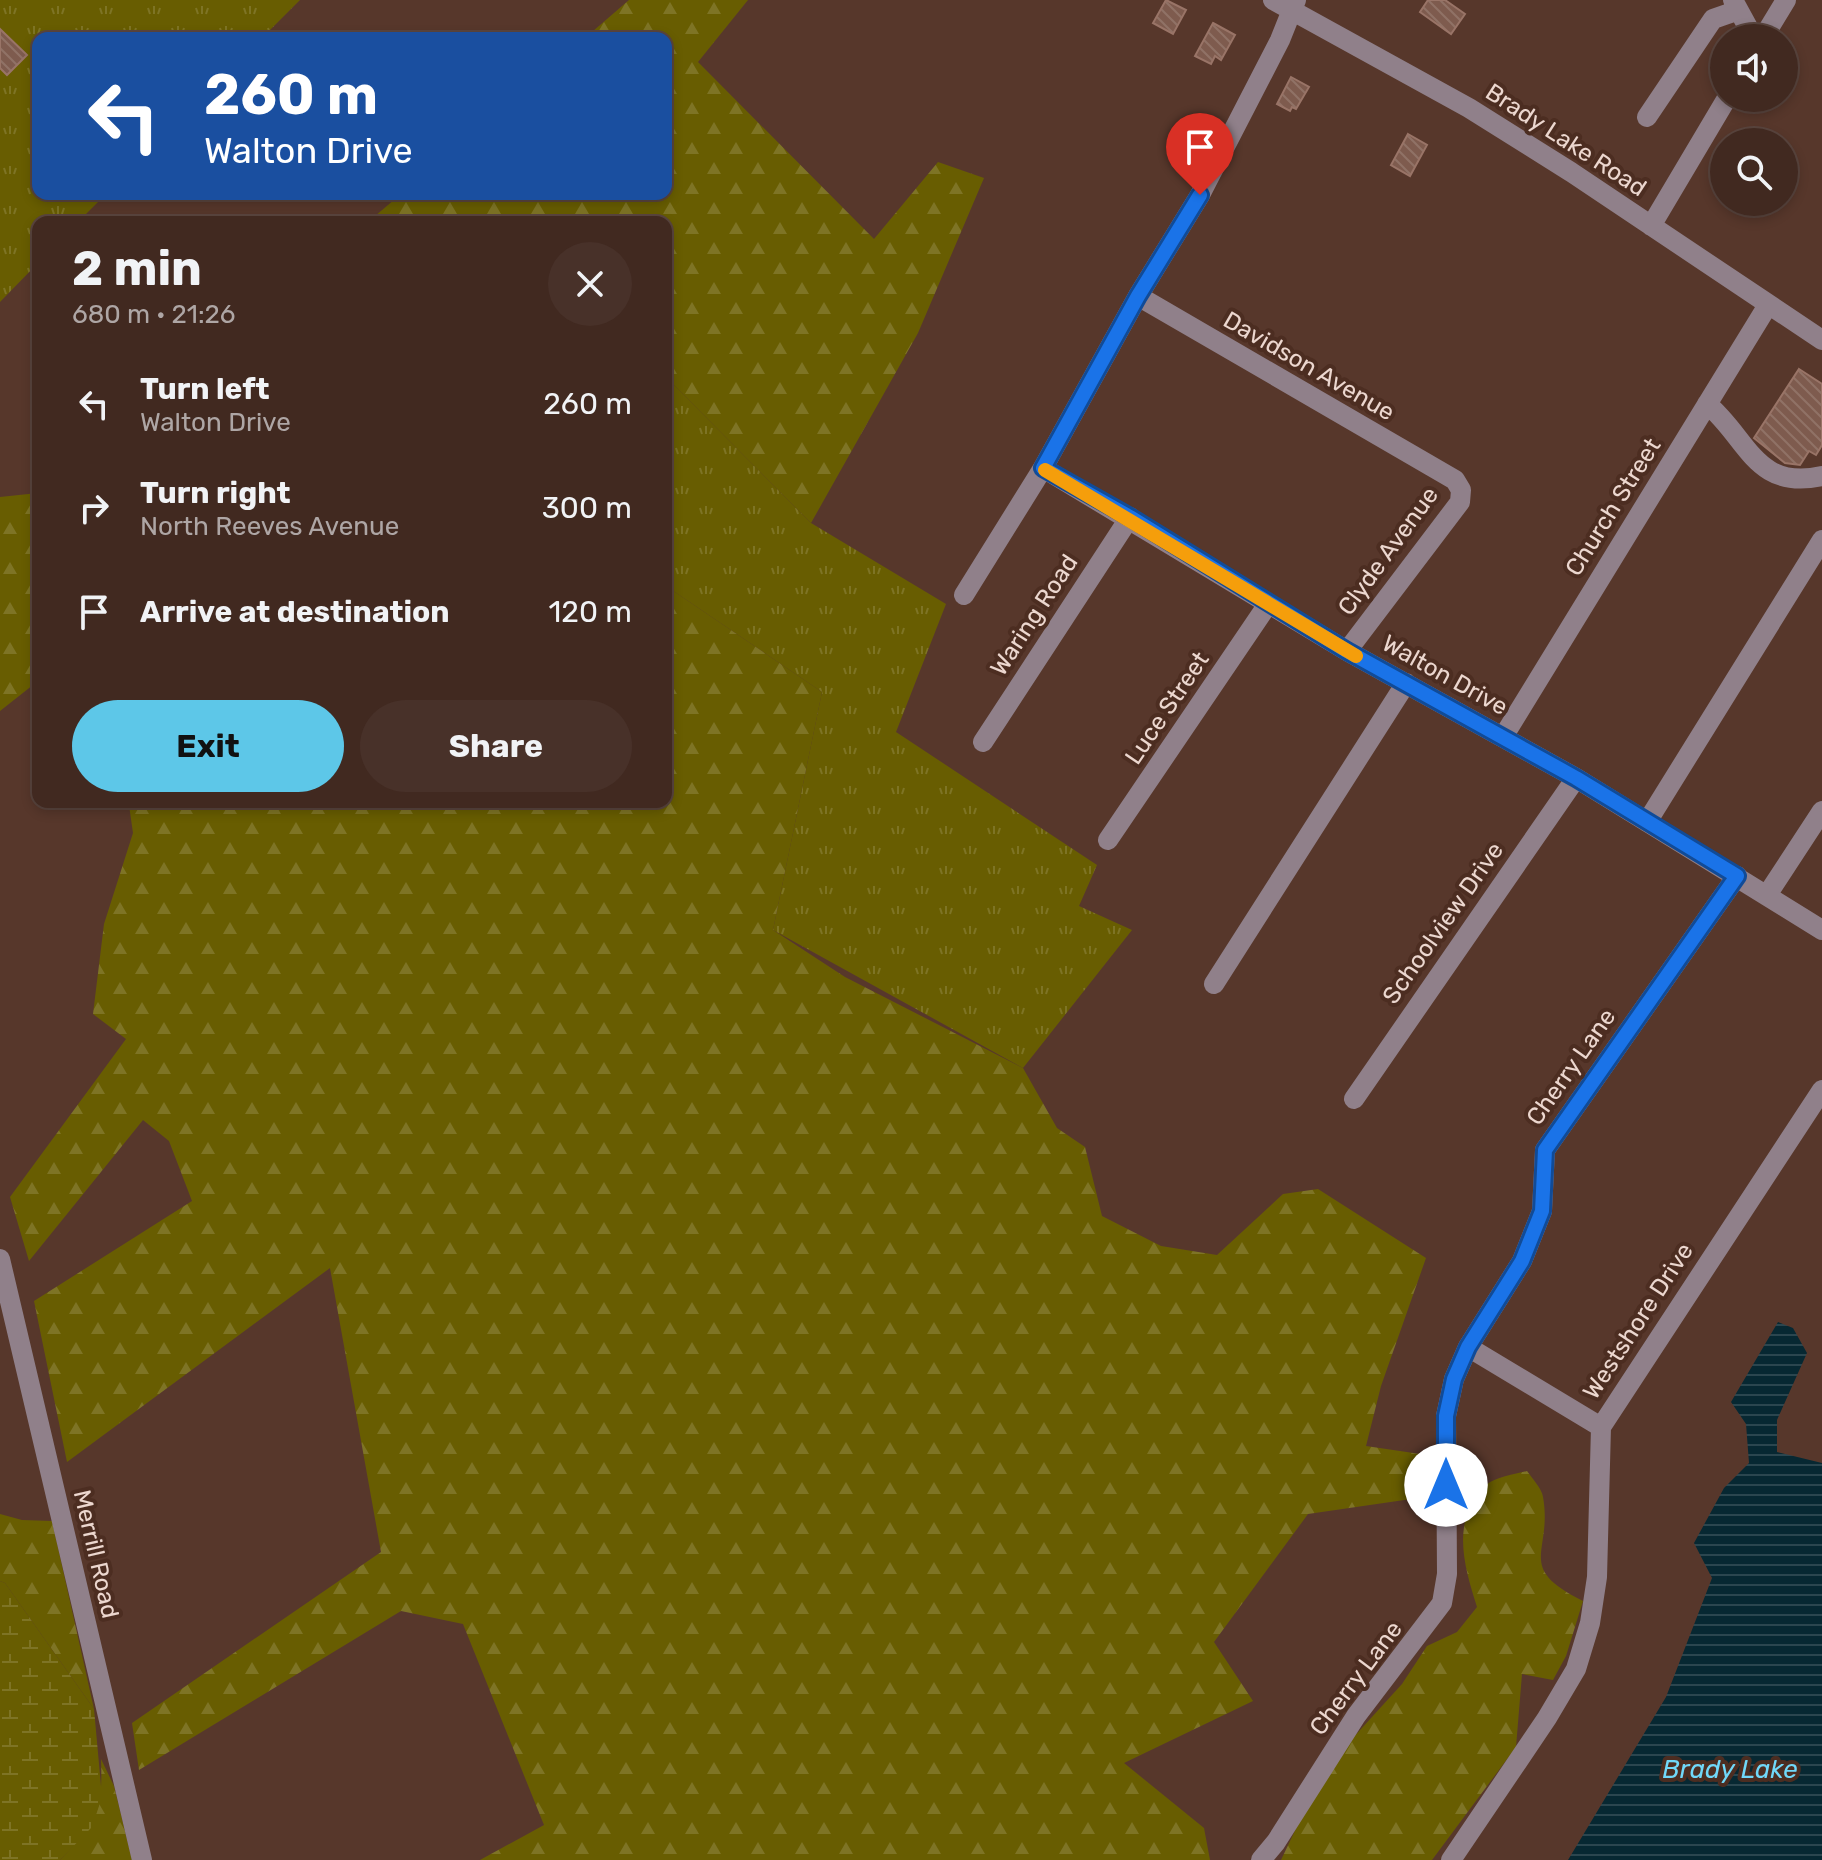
<!DOCTYPE html>
<meta charset="utf-8">
<style>
body{margin:0;font-family:Rubik,sans-serif;background:#483129;color:#f1f3f6;height:100vh;display:flex;flex-direction:column;font-size:30px;white-space:nowrap}
*{box-sizing:border-box;margin:0}
p{font-size:26px;color:#aea6a5}
.icon{flex:none;width:44px;height:44px;fill:none;stroke:currentColor;stroke-width:2;stroke-linecap:round;stroke-linejoin:round}
.map{position:relative;flex:1;overflow:hidden}
.details{position:absolute;left:32px;top:216px;width:640px;height:592px;display:flex;flex-direction:column;background:#412920;border-radius:16px;box-shadow:0 4px 12px #0003,0 0 0 2px #5a453e}
.details>*{flex:none}
.hud{position:absolute;left:32px;top:32px;width:640px;height:168px;border-radius:16px;box-shadow:0 4px 12px #0003,0 0 0 2px #5a453e;background:#1a4fa0;color:#fff;overflow:hidden}
.buttons{position:absolute;left:1710px;top:24px;display:grid;gap:16px}
.buttons a{display:grid;place-items:center;width:88px;height:88px;border-radius:50%;background:#412920;box-shadow:0 4px 12px #0003,0 0 0 2px #5a453e;font-size:40px}
.pin{position:absolute;display:grid;place-items:center;width:68px;height:68px;color:#fff;margin:-82px -34px;border-radius:50% 50% 50% 0;rotate:-45deg;box-shadow:0 0 8px #0007}
.pin .icon{rotate:45deg}
.me{position:absolute;width:88px;margin:-44px;rotate:0deg;stroke-linejoin:round;filter:drop-shadow(0 0 6px #0008)}
.turn{display:flex;align-items:center;gap:28px;height:168px;padding:0 40px;font-size:36px}
.turn .icon{width:104px;height:104px;stroke-width:2.5}
.turn b{display:block;font-size:56px;line-height:68px}
.round{display:grid;place-items:center;flex:none;width:84px;height:84px;border-radius:42px;background:#483129}
.summary{display:flex;align-items:center;justify-content:space-between;height:136px;padding:0 40px}
h1{font-size:48px;font-weight:700;line-height:60px}
.primary-button{display:flex;gap:16px;margin-top:auto;padding:16px 40px}
.primary-button a{flex:1;height:92px;border-radius:48px;background:#5dc7e8;color:#111;font-size:32px;font-weight:700;line-height:92px;text-align:center}
.primary-button a+a{background:#483129;color:#f1f3f6}
ul{padding:0;list-style:none}
li{display:flex;align-items:center;gap:24px;height:104px;padding:0 40px}
li div{flex:1}
li b{display:block;font-size:30px}
li em{font-style:normal}
.map>svg:first-child{display:block}
.grass{fill:url(#grass-tufts)}
.forest{fill:url(#forest-firs)}
.wetland{fill:url(#wetland-marsh)}
.water{fill:url(#water-rules)}
.building{fill:url(#building-back-hatch);stroke:#997467;stroke-width:2}
.lines{fill:none;stroke-linecap:round;stroke-linejoin:round}
.minor{stroke:#90808a;stroke-width:20}
.route-casing{stroke:#114b97;stroke-width:20}
.route{stroke:#1a73e8;stroke-width:14}
.slow{stroke:#f59e0b;stroke-width:14}
.labels{text-anchor:middle;stroke-width:8;stroke-linejoin:round;paint-order:stroke}
.street-label{font-size:24px;fill:#ecd7cf;stroke:#4c2d21}
.water-label{font-size:26px;font-style:italic;fill:#70d8f9;stroke:#4c2d21}
</style>
<div class="map">
<svg width="1822" height="1860" viewBox="0 0 1822 1860">
<defs>
<pattern id="grass-tufts" width="24" height="20" patternUnits="userSpaceOnUse" patternTransform="scale(2)"><rect width="24" height="20" fill="#685d01"/><path d="M3 7l-1-3M5 7V3M7 7l1-3M15 17l-1-3M17 17v-4M19 17l1-3" fill="none" stroke="#7e7425"/></pattern>
<pattern id="forest-firs" width="22" height="20" patternUnits="userSpaceOnUse" patternTransform="scale(2)"><rect width="22" height="20" fill="#685d01"/><path d="M5 1l3.5 6h-7zM16 11l3.5 6h-7z" fill="#7e7425"/></pattern>
<pattern id="wetland-marsh" width="20" height="14" patternUnits="userSpaceOnUse" patternTransform="scale(2)"><rect width="20" height="14" fill="#685d01"/><path d="M1 5h8M5 5V1M11 12h8M15 12V8" fill="none" stroke="#7e7425"/></pattern>
<pattern id="water-rules" width="6" height="5" patternUnits="userSpaceOnUse" patternTransform="scale(2)"><rect width="6" height="5" fill="#072832"/><path d="M0 2.5h6" fill="none" stroke="#2b464f"/></pattern>
<pattern id="building-back-hatch" width="6" height="6" patternUnits="userSpaceOnUse" patternTransform="scale(2)"><rect width="6" height="6" fill="#7e5b4e"/><path d="M-1 5l2 2M0 0l6 6M5-1l2 2" fill="none" stroke="#907266"/></pattern>
</defs>
<rect width="100%" height="100%" fill="#57372b"/>
<path class="grass" d="M0 0H300L262 38H38V194H106L78 222H38V263L0 302Z
M666 377 811 523 946 604 896 732 1097 865 1079 906 1132 930 1023 1068 773 930 822 692 666 586Z"/>
<path class="forest" d="M629 0H748L698 62 874 239 938 162 984 178 918 333 811 523 666 377V222H368L401 194H666V38H585Z
M38 493V681L0 711V497Z
M666 586 822 692 773 930 845 977 1023 1068 1057 1128 1085 1147 1102 1216 1161 1246 1217 1255 1283 1194 1318 1189 1426 1258 1381 1386 1366 1446 1427 1455 1425 1497 1308 1514 1214 1642 1253 1701 1124 1763 1204 1828 1210 1860H480L544 1825 463 1624 401 1611 139 1770 132 1723 381 1552 330 1268 67 1462 34 1301 192 1201 169 1141 143 1120 29 1261 10 1197 126 1039 93 1014 104 924 133 833 129 805 133 802H666Z
M1527 1471C1532 1478 1542 1489 1543 1497 1553 1553 1514 1567 1583 1601L1566 1656 1553 1680 1522 1674 1516 1747 1432 1860H1281L1311 1797 1351 1740 1402 1684 1427 1646 1457 1632 1477 1607C1464 1566 1450 1520 1486 1485 1495 1477 1516 1474 1527 1471Z
M0 1514 22 1520 52 1521 94 1709 5 1583 0 1581Z
M101 1759 114 1786 132 1860H60C97 1821 103 1814 101 1759Z"/>
<path class="wetland" d="M0 1581 5 1583 94 1709 102 1797 92 1827 60 1860H0Z"/>
<path class="water" d="M1778 1322 1793 1328 1807 1353 1777 1420V1452L1822 1463V1860H1568L1666 1697 1712 1578 1694 1543 1724 1488 1749 1463 1746 1424 1731 1402Z"/>
<path class="building" d="M1166 0 1186 10 1173 34 1153 23Z
M1428 0H1445L1465 14 1451 34 1420 12Z
M1213 23 1235 35 1221 60 1215 56 1211 64 1195 56Z
M0 29 27 55 7 75 0 68Z
M1291 77 1309 87 1296 109 1292 107 1290 111 1277 104Z
M1408 134 1427 145 1410 176 1391 165Z
M1799 369 1822 384V445L1816 455 1809 451 1800 465 1785 463 1754 438Z"/>
<g class="lines">
<path class="minor" d="M1273 0 1469 108 1571 172 1822 340
M1733 0 1750 31 1762 38
M1763 38 1786 0
M1647 117 1713 19 1736 11
M1651 226 1727 98
M1138 296 1455 480 1461 490 1460 502 1347 651
M1707 404C1748 438 1755 491 1822 476
M1043 468 1347 651 1576 778 1822 930
M964 595 1043 468 1138 296 1200 195 1280 40 1296 0
M1503 737 1768 305
M983 742 1130 517
M1647 822 1822 540
M1108 840 1268 604
M1767 895 1822 811
M1214 984 1406 683
M1354 1099 1576 778
M0 1259 142 1860
M1468 1347 1601 1427
M1261 1860 1276 1842 1356 1716 1442 1603 1447 1574 1446 1416 1454 1379 1468 1347 1522 1261 1542 1211 1545 1150 1737 876
M1451 1860 1547 1718 1576 1669 1590 1623 1597 1577 1601 1427 1822 1090"/>
</g>
<g class="lines">
<g class="route-casing">
<path id="route" d="M1200 195 1138 296 1043 468 1130 517 1347 651 1576 778 1737 876 1545 1150 1542 1211 1522 1261 1468 1347 1454 1379 1446 1416V1485"/>
</g>
<use href="#route" class="route"/>
<path class="slow" d="M1045 470 1356 656"/>
</g>
<g class="labels">
<g class="street-label">
<text transform="translate(1566 140) rotate(33)" y="8">Brady Lake Road</text>
<text transform="translate(1309 366) rotate(30)" y="8">Davidson Avenue</text>
<text transform="translate(1613 507) rotate(-58)" y="8">Church Street</text>
<text transform="translate(1388 551) rotate(-54)" y="8">Clyde Avenue</text>
<text transform="translate(1034 615) rotate(-57)" y="8">Waring Road</text>
<text transform="translate(1445 675) rotate(29)" y="8">Walton Drive</text>
<text transform="translate(1167 708) rotate(-56)" y="8">Luce Street</text>
<text transform="translate(1443 923) rotate(-55)" y="8">Schoolview Drive</text>
<text transform="translate(1571 1067) rotate(-55)" y="8">Cherry Lane</text>
<text transform="translate(1638 1321) rotate(-57)" y="8">Westshore Drive</text>
<text transform="translate(96 1554) rotate(77)" y="8">Merrill Road</text>
<text transform="translate(1356 1678) rotate(-53)" y="8">Cherry Lane</text>
</g>
<g class="water-label">
<text x="1730" y="1778">Brady Lake</text>
</g>
</g>
</svg>
<div class="buttons">
<a><svg class="icon" aria-label="sound" viewBox="0 0 24 24"><path d="M4 9h4l5-4v14l-5-4H4zM17 9q2 3 0 6"/></svg></a>
<a><svg class="icon" aria-label="search" viewBox="0 0 24 24"><circle cx="10" cy="10" r="6"/><path d="M15 15l6 6"/></svg></a>
</div>
<div class="pin" style="left:1200px;top:195px;background:#d93025"><svg class="icon" aria-label="arrive" viewBox="0 0 24 24"><path d="M6 21V4h12l-3 4 3 4H6"/></svg></div>
<svg class="me" style="left:1446px;top:1485px" viewBox="-20 -20 40 40"><circle r="19" fill="#fff"/><path d="M0-13L10 11 0 6-10 11z" fill="#1a73e8"/></svg>
<div class="hud">
<div class="turn"><svg class="icon" aria-label="left" viewBox="0 0 24 24"><path d="M17 20v-9H6M10 6l-5 5 5 5"/></svg><div><b>260 m</b>Walton Drive</div></div>
</div>
<section class="details">
<div class="summary"><div><h1>2 min</h1><p>680 m · 21:26</p></div><a class="round"><svg class="icon" aria-label="close" viewBox="0 0 24 24"><path d="M6 6l12 12M18 6L6 18"/></svg></a></div>
<ul>
<li><svg class="icon" aria-label="left" viewBox="0 0 24 24"><path d="M17 20v-9H6M10 6l-5 5 5 5"/></svg><div><b>Turn left</b><p>Walton Drive</p></div><em>260 m</em></li>
<li><svg class="icon" aria-label="right" viewBox="0 0 24 24"><path d="M7 20v-9h11M14 6l5 5-5 5"/></svg><div><b>Turn right</b><p>North Reeves Avenue</p></div><em>300 m</em></li>
<li><svg class="icon" aria-label="arrive" viewBox="0 0 24 24"><path d="M6 21V4h12l-3 4 3 4H6"/></svg><div><b>Arrive at destination</b></div><em>120 m</em></li>
</ul>
<div class="primary-button"><a>Exit</a><a>Share</a></div>
</section>
</div>
